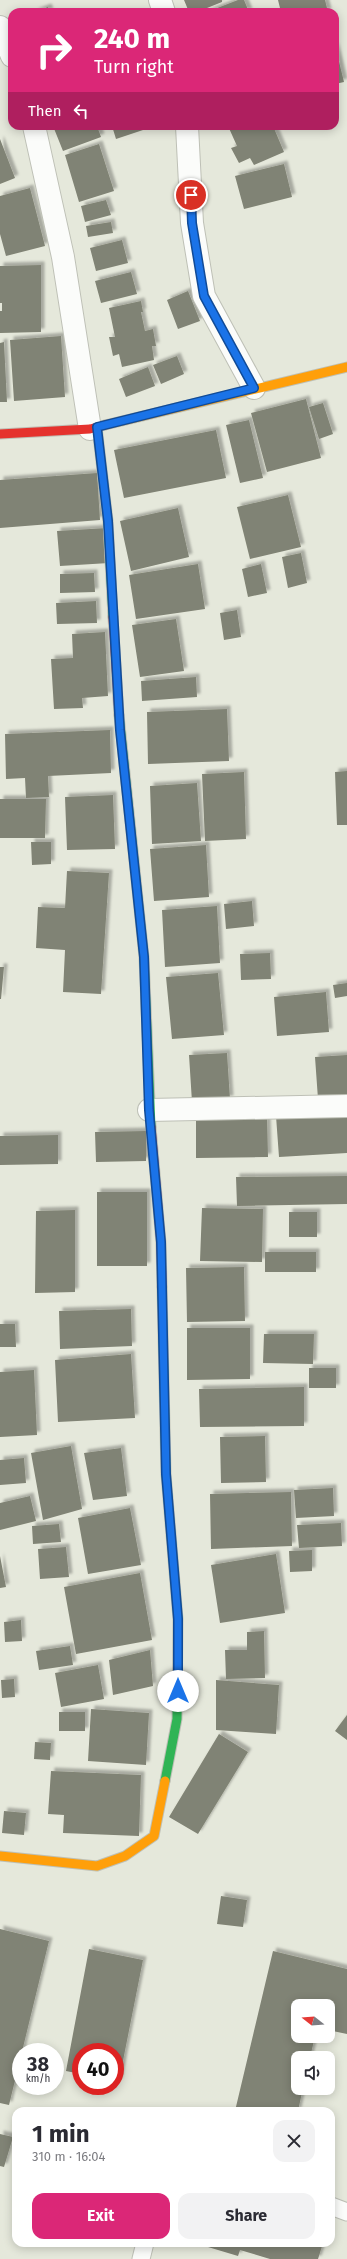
<!DOCTYPE html>
<meta charset="utf-8">
<style>
body{margin:0;font-family:"Fira Sans",sans-serif;background:#f2f2f3;color:#2b2b33;height:100vh;display:flex;flex-direction:column;font-size:15px;white-space:nowrap}
*{box-sizing:border-box;margin:0}
p{font-size:13px;color:#7c7c81}
.icon{flex:none;width:22px;height:22px;fill:none;stroke:currentColor;stroke-width:2;stroke-linecap:round;stroke-linejoin:round}
.map{position:relative;flex:1;overflow:hidden}
.panel{position:absolute;left:12px;top:2107px;width:323px;height:140px;display:flex;flex-direction:column;background:#fff;border-radius:12px;box-shadow:0 2px 10px #0003}
.panel>*{flex:none}
.guide{position:absolute;left:8px;top:8px;width:331px;height:122px;border-radius:12px;box-shadow:0 2px 10px #0003;background:#db2777;color:#fff;overflow:hidden}
.needle{width:26px;rotate:287deg}
.buttons{position:absolute;left:291px;top:1999px;display:grid;gap:8px}
.buttons a{display:grid;place-items:center;width:44px;height:44px;border-radius:8px;background:#fff;box-shadow:0 2px 10px #0003;font-size:20px}
.speed{position:absolute;left:12px;top:2043px;display:flex;gap:8px;font-size:20px;font-weight:700;text-align:center}
.speed>*{display:grid;place-content:center;width:52px;height:52px;border-radius:50%;background:#fff;box-shadow:0 2px 10px #0003;line-height:1}
.speed small{font-size:10px;font-weight:400}
.speed .limit{border:6px solid #d22;background:#fff;color:#111}
.pin{position:absolute;display:grid;place-items:center;width:34px;height:34px;color:#fff;margin:-17px;border:2px solid #fff;border-radius:50%;box-shadow:0 1px 4px #0007}
.me{position:absolute;width:44px;margin:-22px;rotate:0deg;stroke-linejoin:round;filter:drop-shadow(0 0 3px #0008)}
.turn{display:flex;align-items:center;gap:14px;height:84px;padding:0 20px;font-size:18px}
.turn .icon{width:52px;height:52px;stroke-width:2.5}
.turn b{display:block;font-size:28px;line-height:34px}
.then{display:flex;align-items:center;height:38px;padding:0 20px;background:#0003;gap:8px;font-size:15px}
.round{display:grid;place-items:center;flex:none;width:42px;height:42px;border-radius:12px;background:#f2f2f3}
.overview{display:flex;align-items:center;justify-content:space-between;height:68px;padding:0 20px}
h1{font-size:24px;font-weight:700;line-height:30px}
.cta{display:flex;gap:8px;margin-top:auto;padding:8px 20px}
.cta a{flex:1;height:46px;border-radius:12px;background:#db2777;color:#fff;font-size:16px;font-weight:700;line-height:46px;text-align:center}
.cta a+a{background:#f2f2f3;color:#2b2b33}
.map>svg:first-child{display:block}
.building{fill:#808374;filter:url(#shadow)}
.lines{fill:none;stroke-linecap:round;stroke-linejoin:round}
.lane-casing{stroke:#bec0b6;stroke-width:19}
.street-casing{stroke:#bec0b6;stroke-width:24}
.fast-casing{stroke:#bec0b6;stroke-width:11}
.slow-casing{stroke:#bec0b6;stroke-width:11}
.jam-casing{stroke:#bec0b6;stroke-width:11}
.lane{stroke:#fbfcfa;stroke-width:17}
.street{stroke:#fbfcfa;stroke-width:22}
.fast{stroke:#30b455;stroke-width:9}
.slow{stroke:#ff9f0a;stroke-width:9}
.jam{stroke:#e5322d;stroke-width:9}
.route-casing{stroke:#114b97;stroke-width:10}
.route{stroke:#1a73e8;stroke-width:7}
</style>
<div class="map">
<svg width="347" height="2259" viewBox="0 0 347 2259">
<defs>
<filter id="shadow"><feDropShadow dx="3.5" dy="-3.5" stdDeviation="1" flood-color="#0004"/></filter>
</defs>
<rect width="100%" height="100%" fill="#e5e8db"/>
<path class="building" d="M184 0H222V2L197 12H189Z
M238 0H244L249 12H207Z
M278 0H325L328 12H281Z
M48 7 50 12H34Z
M335 45 344 82 335 84Z
M53 126H97L101 137 63 151Z
M112 126H148L149 128 116 139Z
M228 126H273L284 152 254 165 250 158 239 163 231 148 237 146Z
M0 139 15 178 0 184Z
M99 144 114 191 79 202 65 155Z
M284 164 292 197 244 209 235 176Z
M30 188 45 246 6 256 0 234V196Z
M106 200 111 215 85 222 81 206Z
M111 222 113 233 88 237 86 226Z
M122 240 128 263 96 271 90 248Z
M41 265V332L0 333V311H2V303H0V266Z
M131 272 137 294 101 303 95 281Z
M188 291 200 321 178 329 167 300Z
M141 301 143 312H141L145 331 153 329 156 346H152L154 360 122 367 119 354 113 356 109 337H115L109 308Z
M61 336 65 397 14 401 10 340Z
M4 342 7 402H0V343Z
M177 356 184 374 161 384 153 365Z
M148 367 155 386 126 397 119 379Z
M306 399 321 458 267 472 251 413Z
M323 403 333 434 319 439 309 407Z
M249 420 263 478 240 483 226 425Z
M216 430 226 478 124 498 114 450Z
M97 473 100 520 0 528V480Z
M288 495 301 547 250 559 237 507Z
M178 508 189 557 131 571 120 521Z
M107 528 109 563 60 566 57 531Z
M301 553 307 583 288 588 282 557Z
M198 564 205 609 136 619 129 575Z
M261 564 267 593 248 597 242 569Z
M94 573 95 592 60 593V574Z
M96 601 97 623 57 624 56 603Z
M237 610 241 637 224 640 220 613Z
M176 619 184 671 140 677 132 625Z
M105 632 108 696 82 698 83 708 54 709 51 659 73 658 72 634Z
M196 677 197 697 142 701 141 681Z
M227 709 229 761 148 764 147 712Z
M110 730 111 773 48 776 49 797 26 798 25 778 6 779 5 734Z
M347 771V825H337L335 772Z
M244 772 246 839 205 841 202 774Z
M197 783 201 841 152 844 150 786Z
M113 795 115 849 67 850 65 797Z
M0 799H46L45 838H0Z
M31 842H51V864L32 865Z
M206 845 209 897 154 901 150 849Z
M67 871 109 873 101 994 63 992 65 950 36 948 38 907 65 908Z
M252 901 254 926 226 929 224 904Z
M217 906 220 963 165 967 162 910Z
M270 953 271 979 241 980 240 954Z
M0 967H4L1 999H0Z
M218 973 224 1035 172 1039 166 977Z
M347 983V996L335 998 333 985Z
M326 992 329 1032 277 1036 274 997Z
M227 1053 230 1099 192 1102 189 1055Z
M347 1055V1097L318 1099 315 1057Z
M347 1111V1153L279 1157 276 1116Z
M267 1115 268 1157 196 1158V1116Z
M146 1131V1161L96 1162 95 1132Z
M58 1135V1164L0 1165V1136Z
M347 1176V1204L237 1206 236 1177Z
M97 1192H147V1266H97Z
M202 1208 263 1209 262 1262 200 1261Z
M75 1210V1292L35 1293 36 1211Z
M289 1212H317V1237H289Z
M265 1252H316V1272H265Z
M244 1267 245 1321 187 1322 186 1268Z
M131 1309 132 1346 60 1349 59 1311Z
M0 1324H15L16 1347H0Z
M187 1328H250V1379L187 1380Z
M264 1334H314L313 1364 263 1363Z
M131 1354 135 1418 58 1422 55 1360Z
M309 1368H336V1388H309Z
M34 1370 37 1435 0 1437V1372Z
M304 1387V1426L200 1427 199 1389Z
M265 1436 266 1482 221 1483 220 1437Z
M71 1446 82 1509 43 1520 31 1453Z
M121 1448 127 1496 93 1500 84 1453Z
M24 1458 26 1483 0 1485V1460Z
M333 1488 334 1516 296 1518 294 1490Z
M291 1492 292 1546 211 1549 210 1494Z
M30 1496 36 1521 0 1530V1503Z
M130 1508 141 1565 88 1574 78 1518Z
M341 1523 342 1546 299 1548 297 1525Z
M59 1524 61 1542 33 1544 32 1526Z
M66 1547 69 1577 40 1579 38 1549Z
M312 1550V1571L290 1572 289 1551Z
M276 1554 285 1613 220 1623 211 1565Z
M0 1556 6 1587 0 1588Z
M140 1573 152 1640 76 1654 64 1587Z
M21 1620 22 1641 5 1642 4 1622Z
M264 1631 265 1678 226 1679 225 1650H247V1632Z
M70 1646 73 1665 39 1670 36 1651Z
M150 1650 153 1686 113 1695 109 1660Z
M98 1665 104 1699 61 1707 55 1673Z
M14 1679 15 1697 2 1698 1 1680Z
M216 1680 279 1685 276 1734 216 1730Z
M91 1709 149 1713 146 1765 88 1761Z
M59 1712H85V1731H59Z
M347 1715V1740L335 1731Z
M219 1734 248 1752 198 1834 169 1817Z
M35 1742 51 1743 50 1760 34 1759Z
M51 1771 141 1775 139 1836 63 1833 64 1815 48 1814Z
M4 1811 26 1813 24 1835 2 1833Z
M221 1896 247 1900 243 1927 217 1924Z
M0 1929 49 1941 9 2105 0 2103Z
M89 1949 143 1960 119 2081 115 2080V2052H81V2074L66 2071Z
M273 1951 347 1969V2034L328 2030V2006H298V2036H315L310 2058H298V2088H303L298 2111H235Z
M0 2134 13 2137 4 2167 0 2166Z
M209 2243H323L318 2259H270L240 2250 238 2256 208 2247Z"/>
<g class="lines">
<g class="lane-casing">
<path id="lane" d="M331 2206 347 2212
M141 2259 145 2243"/>
</g>
<g class="street-casing">
<path id="street" d="M160 0 164 12
M0 27 12 56
M34 126 63 257 90 429
M187 126 192 223 204 296 254 388
M149 1110 347 1106"/>
</g>
<g class="fast-casing">
<path id="fast" d="M97 427 108 521 113 617
M119 715 144 957 151 1127
M162 1287 166 1474 178 1619 177 1719 165 1781"/>
</g>
<g class="slow-casing">
<path id="slow" d="M105 425 347 367
M0 1856 97 1866 125 1856 154 1836 165 1781"/>
</g>
<g class="jam-casing">
<path id="jam" d="M0 434 90 429 105 425
M113 617 119 715
M151 1127 161 1243 162 1287"/>
</g>
<use href="#lane" class="lane"/>
<use href="#street" class="street"/>
<use href="#fast" class="fast"/>
<use href="#slow" class="slow"/>
<use href="#jam" class="jam"/>
</g>
<g class="lines">
<g class="route-casing">
<path id="route" d="M178 1691V1619L166 1474 161 1242 149 1110 144 957 120 730 108 521 97 427 254 388 204 296 192 223 191 195"/>
</g>
<use href="#route" class="route"/>
</g>
</svg>
<div class="buttons">
<a><svg class="needle" viewBox="-14 -14 28 28"><path d="M0-13l5 13h-10z" fill="#e53935"/><path d="M0 13l5-13h-10z" fill="#7c7c81"/></svg></a>
<a><svg class="icon" aria-label="sound" viewBox="0 0 24 24"><path d="M4 9h4l5-4v14l-5-4H4zM17 9q2 3 0 6"/></svg></a>
</div>
<div class="speed"><div>38<small>km/h</small></div><div class="limit">40</div></div>
<div class="pin" style="left:191px;top:195px;background:#d93025"><svg class="icon" aria-label="arrive" viewBox="0 0 24 24"><path d="M6 21V4h12l-3 4 3 4H6"/></svg></div>
<svg class="me" style="left:178px;top:1691px" viewBox="-20 -20 40 40"><circle r="19" fill="#fff"/><path d="M0-13L10 11 0 6-10 11z" fill="#1a73e8"/></svg>
<div class="guide">
<div class="turn"><svg class="icon" aria-label="right" viewBox="0 0 24 24"><path d="M7 20v-9h11M14 6l5 5-5 5"/></svg><div><b>240 m</b>Turn right</div></div>
<div class="then">Then<svg class="icon" aria-label="left" viewBox="0 0 24 24"><path d="M17 20v-9H6M10 6l-5 5 5 5"/></svg></div>
</div>
<section class="panel">
<div class="overview"><div><h1>1 min</h1><p>310 m · 16:04</p></div><a class="round"><svg class="icon" aria-label="close" viewBox="0 0 24 24"><path d="M6 6l12 12M18 6L6 18"/></svg></a></div>
<div class="cta"><a>Exit</a><a>Share</a></div>
</section>
</div>
